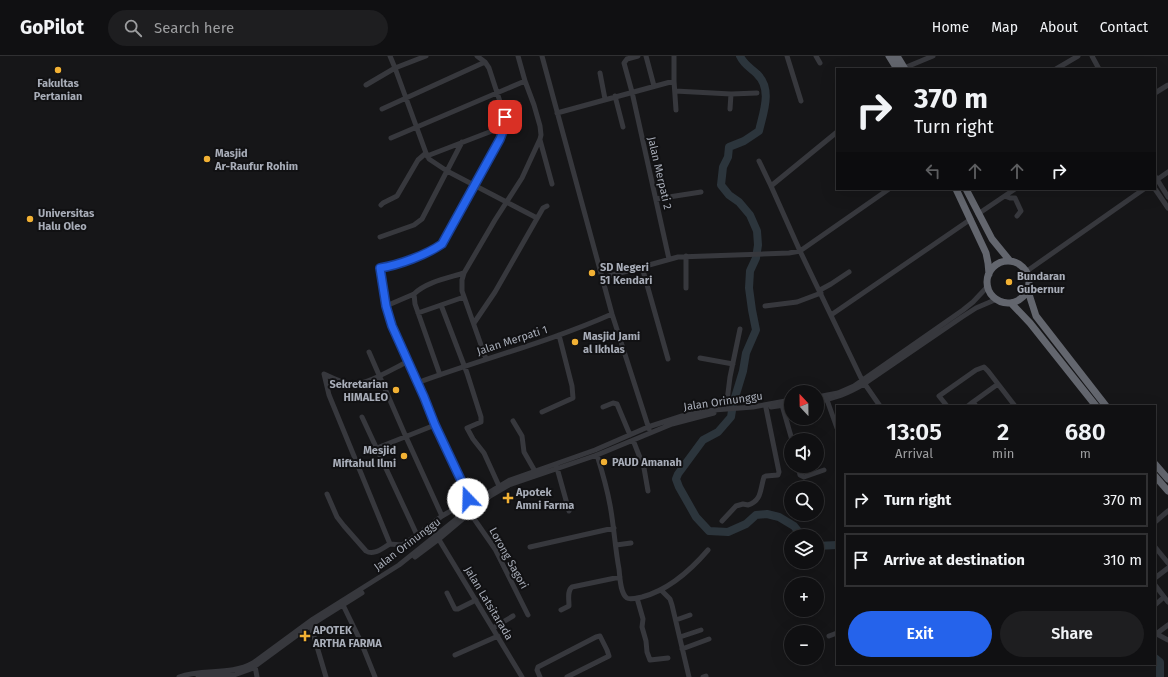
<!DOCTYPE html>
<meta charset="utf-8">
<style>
body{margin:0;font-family:"Fira Sans",sans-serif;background:#1e1e20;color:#f1f3f6;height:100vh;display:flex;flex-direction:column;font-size:15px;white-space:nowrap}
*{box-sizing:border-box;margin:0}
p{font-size:13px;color:#9c9d9f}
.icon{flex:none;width:22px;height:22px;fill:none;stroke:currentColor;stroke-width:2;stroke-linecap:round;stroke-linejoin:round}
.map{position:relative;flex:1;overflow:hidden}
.side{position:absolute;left:836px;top:349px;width:320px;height:260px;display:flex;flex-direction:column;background:#101012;border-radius:0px;box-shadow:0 4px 16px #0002,0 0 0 1px #303032}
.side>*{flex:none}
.guide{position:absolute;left:836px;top:12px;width:320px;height:122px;border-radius:0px;box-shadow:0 4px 16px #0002,0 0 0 1px #303032;background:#101012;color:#f1f3f6;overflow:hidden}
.needle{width:26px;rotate:338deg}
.fabs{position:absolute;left:784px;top:329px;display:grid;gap:8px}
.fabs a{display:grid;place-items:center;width:40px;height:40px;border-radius:50%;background:#101012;box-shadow:0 4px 16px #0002,0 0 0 1px #303032;font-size:20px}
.pin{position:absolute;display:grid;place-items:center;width:34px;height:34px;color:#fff;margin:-17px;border-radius:8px;box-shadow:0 2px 6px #0006}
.me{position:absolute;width:44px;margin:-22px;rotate:339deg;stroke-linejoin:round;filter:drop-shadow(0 0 3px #0008)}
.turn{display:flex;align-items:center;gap:14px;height:84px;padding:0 12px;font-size:18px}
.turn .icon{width:52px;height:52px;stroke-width:2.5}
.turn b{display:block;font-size:28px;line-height:34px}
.lanes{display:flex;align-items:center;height:38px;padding:0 12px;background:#0003;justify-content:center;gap:20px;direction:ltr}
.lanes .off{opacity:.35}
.eta{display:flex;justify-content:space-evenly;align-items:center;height:68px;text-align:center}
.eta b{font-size:24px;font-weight:600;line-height:28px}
.primary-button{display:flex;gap:8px;margin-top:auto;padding:8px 12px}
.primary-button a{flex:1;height:46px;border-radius:24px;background:#2563eb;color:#fff;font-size:16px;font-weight:600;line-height:46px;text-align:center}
.primary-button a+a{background:#1e1e20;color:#f1f3f6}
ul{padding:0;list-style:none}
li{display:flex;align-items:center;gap:12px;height:54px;margin:0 8px 6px;padding:0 4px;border:2px solid #303032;border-radius:0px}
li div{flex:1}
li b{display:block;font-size:15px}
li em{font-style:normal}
header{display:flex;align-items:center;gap:24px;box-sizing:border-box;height:56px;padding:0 20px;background:#101012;border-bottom:1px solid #303032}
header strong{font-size:19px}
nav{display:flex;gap:22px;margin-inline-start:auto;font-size:14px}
.search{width:280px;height:36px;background:#1e1e20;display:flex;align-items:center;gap:10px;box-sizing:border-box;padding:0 14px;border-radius:22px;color:#9c9d9f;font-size:15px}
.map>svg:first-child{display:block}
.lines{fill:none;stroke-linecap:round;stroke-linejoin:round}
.river{stroke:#2c353c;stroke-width:8}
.minor{stroke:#37383d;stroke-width:5}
.highway{stroke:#63666e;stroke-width:7}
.route-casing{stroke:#184099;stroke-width:10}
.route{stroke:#2563eb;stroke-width:7}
.poi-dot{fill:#f2b134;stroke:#111113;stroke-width:1.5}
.labels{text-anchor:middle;stroke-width:4;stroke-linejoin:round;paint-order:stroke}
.poi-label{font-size:11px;font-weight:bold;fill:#a8adb8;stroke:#111113;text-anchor:start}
.street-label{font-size:11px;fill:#a8adb8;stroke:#111113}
</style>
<header>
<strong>GoPilot</strong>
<div class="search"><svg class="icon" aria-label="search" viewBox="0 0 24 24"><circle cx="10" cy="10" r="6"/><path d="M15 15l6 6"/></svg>Search here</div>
<nav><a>Home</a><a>Map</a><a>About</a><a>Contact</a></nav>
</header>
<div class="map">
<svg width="1168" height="621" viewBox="0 0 1168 621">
<rect width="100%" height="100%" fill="#161618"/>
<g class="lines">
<path class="river" d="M679 431 676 423 678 418 703 384 718 376 731 361 733 348 743 315 746 297 756 274 752 254 749 232 750 215 756 202 758 189 757 175 750 159 739 146 729 139 721 129 723 111 728 101 729 91 744 85 759 75C763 57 773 33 757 18 751 12 744 9 740 0
M679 431 696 461 709 475 728 476 746 468 756 459 767 458 779 461 794 470 802 480
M817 490 837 489
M1155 602 1160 606V621"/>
<path class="minor" d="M390 0 395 12 426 0
M518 0 525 25
M542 0 612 258 649 373
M638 0 627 3 624 7 632 36 669 203
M646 0 654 30
M787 0 801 45
M816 0 820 7
M1092 0 1099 13
M904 12 933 0
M1056 13 1078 0
M600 17 605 43
M674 25V0
M366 29 395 12 426 97 429 103 447 115 537 162
M675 35 731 38 757 37
M1155 37 1168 29
M615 40 623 71
M382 53 485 6
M730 53 731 38
M557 57 674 25 676 54
M837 76 771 130 800 195 862 324 880 350
M391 82 525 25 534 49 540 70 541 79 540 83 522 122 495 164 464 217C448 222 426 226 414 238L415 248 440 319
M540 84 552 128
M427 100 505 70
M759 105 771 130
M1155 120 1168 141
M1155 125 1168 116
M1155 133 1168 152
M1005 140 1010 142H1015L1021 155 1017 160
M656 143 701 136
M381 149 383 147 397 140 418 104 426 97
M978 158 1015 133
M380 181 414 169 422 163 462 86
M642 211 668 303
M1027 215 1144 133
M464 217 462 224V235L486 303
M602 222 678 201 789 197 800 195 889 133
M686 232V200
M820 234 831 228 849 216
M441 249 467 317 481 361V366L467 372 473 383 484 397 499 430
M386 250 414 238
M765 250 797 246 821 237
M418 257 464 241
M831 259 971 163
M474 267 495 236 543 152 547 150
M369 296 406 381 442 460
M700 302 733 308
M417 327C482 303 549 286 612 258
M817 341 838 337 854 330 963 254 973 246 988 230
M827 344 837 372
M817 345C835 343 848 337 864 328L962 261 976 252 997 243
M973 346 998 328
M782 349 792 384
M947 350 939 340 976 314 984 311 988 315 1015 350
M968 350 973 346 976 350
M603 351 613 347 617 348 630 379
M771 351 791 348
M726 353 730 321 740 273
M542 356 573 342 572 330 559 279
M362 361 417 479 402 489 390 488 329 339 324 318C333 322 342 327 351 328 365 330 394 312 407 306
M513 365 522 380 524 396 536 417
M633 384 644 412 648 435
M377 392 435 369
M597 399C602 415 607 432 610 449 614 470 615 492 619 513 620 521 620 537 627 542 630 544 637 542 642 541 669 534 690 515 708 494
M817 404 819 403
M798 410 800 419 804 421 824 414
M557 412 569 455
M327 438 337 461 344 470 366 495C374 500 382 492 390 488
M470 457 495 493 528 559
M722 465 736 450 743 448 748 449C762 445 760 433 764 421L766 420 778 419 779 416 766 352
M1155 466 1168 455
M417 479 442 460 463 448 468 441 435 369 424 341 392 271 386 250 380 212 397 208 438 191 442 188 500 83 505 70V61L489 12 485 6 477 0
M438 482 522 621
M616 489 631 487
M530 491 614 472
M1155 491 1168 507
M415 501 439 483 490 440 509 429 597 399 672 368 714 357
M1155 522 1168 512
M1155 529 1168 546
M661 534 670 543 672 549 689 621
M447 537 455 553H458L476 544
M637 542 643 563 642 571 646 585 647 596 650 604 668 602
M343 549 361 586 375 621
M1155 549 1164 541
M561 554 569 550C569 543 567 535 572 531L620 521
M676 564 690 559
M310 567 326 621
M493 572 513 560
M1155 577 1168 584
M1156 578 1168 569
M829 580 837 577
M680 581 701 574
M682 593 709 583
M455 599 498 580
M255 610 257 621
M179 621C203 612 230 620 253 607L313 563 399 509 490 436 510 424 595 394 648 371 682 360 714 354 753 351 791 344
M198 621 234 619 251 613 311 569 362 537
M540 621 537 614 538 611 596 581 600 580 607 594 609 600 567 621
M703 621 706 620"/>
<path class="highway" d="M889 0 897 13
M897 0 905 13
M956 133 986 197 988 207 989 218
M966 133 992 183 1010 205
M987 226a21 21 0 1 1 42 0a21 21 0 1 1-42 0Z
M1028 235 1036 260 1106 350
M1011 247 1030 267 1096 350
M1155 408 1168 423
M1155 420 1168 435"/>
</g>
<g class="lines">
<g class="route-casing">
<path id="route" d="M468 443V439L435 369 424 341 392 270 386 250 380 212C399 209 426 199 442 188L500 83 505 70V61"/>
</g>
<use href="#route" class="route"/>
</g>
<g class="poi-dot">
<circle cx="58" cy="14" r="4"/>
<circle cx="207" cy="103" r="4"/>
<circle cx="30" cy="163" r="4"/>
<circle cx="592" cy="217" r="4"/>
<circle cx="1009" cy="226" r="4"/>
<circle cx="575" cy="286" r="4"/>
<circle cx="396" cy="334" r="4"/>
<circle cx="404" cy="400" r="4"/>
<circle cx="604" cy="406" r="4"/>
<path d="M506 436h4v4h4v4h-4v4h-4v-4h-4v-4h4z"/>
<path d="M303 574h4v4h4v4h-4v4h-4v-4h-4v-4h4z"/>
</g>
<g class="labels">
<g class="poi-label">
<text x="58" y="31" text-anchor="middle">Fakultas<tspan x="58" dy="13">Pertanian</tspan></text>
<text x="215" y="101">Masjid<tspan x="215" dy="13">Ar-Raufur Rohim</tspan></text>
<text x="38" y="161">Universitas<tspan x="38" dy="13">Halu Oleo</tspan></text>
<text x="600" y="215">SD Negeri<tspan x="600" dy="13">51 Kendari</tspan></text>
<text x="1017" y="224">Bundaran<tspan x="1017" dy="13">Gubernur</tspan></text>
<text x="583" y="284">Masjid Jami<tspan x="583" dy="13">al Ikhlas</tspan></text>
<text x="388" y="332" text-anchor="end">Sekretarian<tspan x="388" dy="13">HIMALEO</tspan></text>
<text x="396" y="398" text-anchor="end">Mesjid<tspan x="396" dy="13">Miftahul Ilmi</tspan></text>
<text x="612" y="410">PAUD Amanah</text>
<text x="516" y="440">Apotek<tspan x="516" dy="13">Amni Farma</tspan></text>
<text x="313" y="578">APOTEK<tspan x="313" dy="13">ARTHA FARMA</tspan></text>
</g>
<g class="street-label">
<text transform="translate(660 117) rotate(77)" y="4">Jalan Merpati 2</text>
<text transform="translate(512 284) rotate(-18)" y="4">Jalan Merpati 1</text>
<text transform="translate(723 345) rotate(-8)" y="4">Jalan Orinunggu</text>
<text transform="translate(407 488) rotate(-37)" y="4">Jalan Orinunggu</text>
<text transform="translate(509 502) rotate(61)" y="4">Lorong Sagori</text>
<text transform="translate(489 547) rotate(59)" y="4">Jalan Latsitarada</text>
</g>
</g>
</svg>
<div class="fabs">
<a><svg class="needle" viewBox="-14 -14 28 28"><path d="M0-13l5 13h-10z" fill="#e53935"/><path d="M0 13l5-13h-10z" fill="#9c9d9f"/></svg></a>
<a><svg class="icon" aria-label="sound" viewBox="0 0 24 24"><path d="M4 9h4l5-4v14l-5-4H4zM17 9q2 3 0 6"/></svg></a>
<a><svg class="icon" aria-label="search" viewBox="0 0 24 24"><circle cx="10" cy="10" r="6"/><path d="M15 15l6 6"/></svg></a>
<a><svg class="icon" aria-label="layers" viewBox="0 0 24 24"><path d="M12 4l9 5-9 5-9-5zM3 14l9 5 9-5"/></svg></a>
<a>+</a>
<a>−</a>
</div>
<div class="pin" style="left:505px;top:61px;background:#d93025"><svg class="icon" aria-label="arrive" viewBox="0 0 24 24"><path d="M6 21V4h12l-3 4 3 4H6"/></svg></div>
<svg class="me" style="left:468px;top:443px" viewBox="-20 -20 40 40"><circle r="19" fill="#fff"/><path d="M0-13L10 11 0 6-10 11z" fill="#2563eb"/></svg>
<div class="guide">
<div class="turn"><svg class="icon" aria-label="right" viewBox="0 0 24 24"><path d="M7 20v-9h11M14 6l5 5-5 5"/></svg><div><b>370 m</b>Turn right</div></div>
<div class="lanes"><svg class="icon off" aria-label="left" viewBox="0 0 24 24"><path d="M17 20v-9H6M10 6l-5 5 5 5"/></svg><svg class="icon off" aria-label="ahead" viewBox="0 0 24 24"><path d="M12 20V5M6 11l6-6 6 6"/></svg><svg class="icon off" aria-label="ahead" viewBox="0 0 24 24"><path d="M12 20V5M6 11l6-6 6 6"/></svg><svg class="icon" aria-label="right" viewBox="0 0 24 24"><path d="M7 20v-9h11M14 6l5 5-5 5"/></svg></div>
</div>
<section class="side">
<div class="eta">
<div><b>13:05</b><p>Arrival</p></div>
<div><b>2</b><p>min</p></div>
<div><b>680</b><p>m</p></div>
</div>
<ul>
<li><svg class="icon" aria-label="right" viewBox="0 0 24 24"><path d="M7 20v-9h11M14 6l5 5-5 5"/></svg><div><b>Turn right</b></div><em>370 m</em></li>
<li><svg class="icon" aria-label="arrive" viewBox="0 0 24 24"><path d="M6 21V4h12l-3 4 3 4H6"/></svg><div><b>Arrive at destination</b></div><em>310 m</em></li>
</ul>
<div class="primary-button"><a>Exit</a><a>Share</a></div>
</section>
</div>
